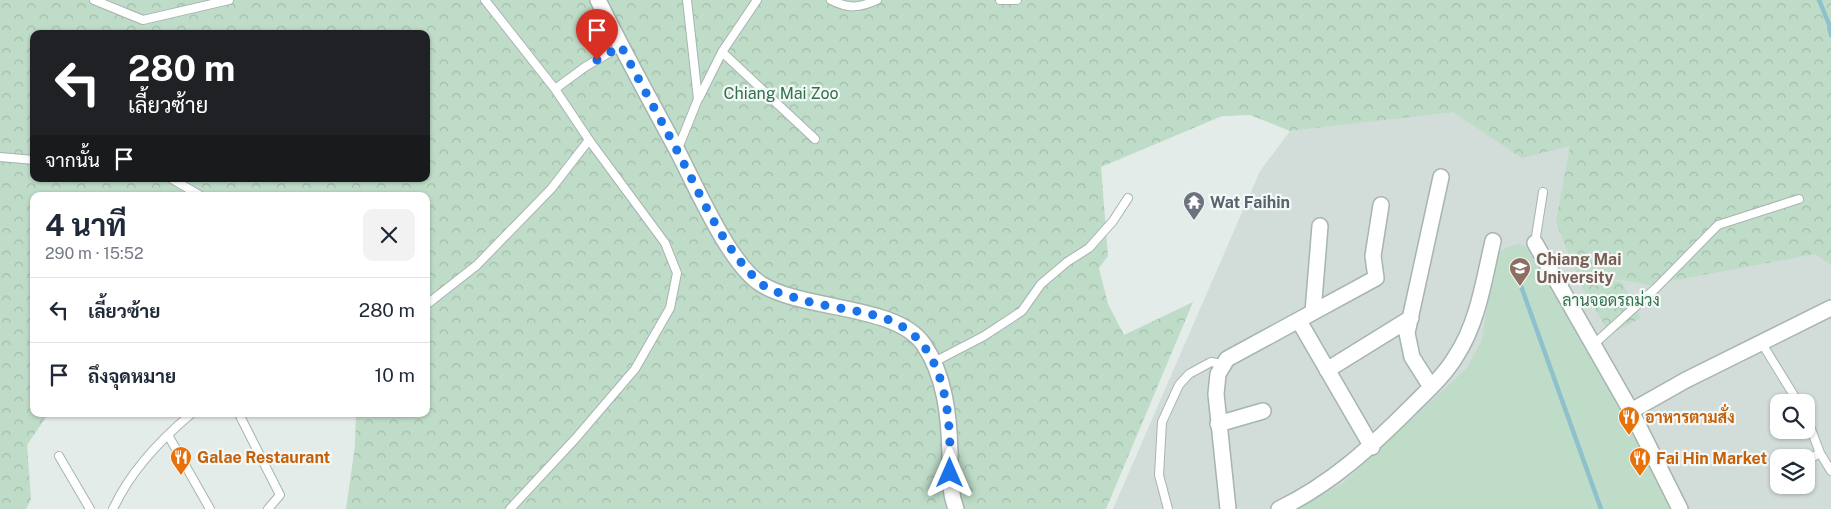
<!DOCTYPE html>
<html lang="th">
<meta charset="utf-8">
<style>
body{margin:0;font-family:"Public Sans",Sarabun,sans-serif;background:#f2f2f3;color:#1f2937;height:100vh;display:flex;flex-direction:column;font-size:19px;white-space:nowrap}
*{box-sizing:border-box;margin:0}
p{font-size:16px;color:#747a83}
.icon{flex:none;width:28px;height:28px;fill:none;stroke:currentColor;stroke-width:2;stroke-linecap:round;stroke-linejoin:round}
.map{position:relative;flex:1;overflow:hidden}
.drawer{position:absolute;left:30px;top:192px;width:400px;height:225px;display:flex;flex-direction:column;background:#fff;border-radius:10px;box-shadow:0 1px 4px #0004}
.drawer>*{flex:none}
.hud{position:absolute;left:30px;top:30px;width:400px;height:152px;border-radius:10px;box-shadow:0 1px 4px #0004;background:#202124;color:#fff;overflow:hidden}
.buttons{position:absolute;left:1770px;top:394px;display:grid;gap:10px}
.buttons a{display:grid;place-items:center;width:45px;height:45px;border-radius:10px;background:#fff;box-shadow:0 1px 4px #0004;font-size:25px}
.pin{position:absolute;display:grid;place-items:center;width:42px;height:42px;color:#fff;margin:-51px -21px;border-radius:50% 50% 50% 0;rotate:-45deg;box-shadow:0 0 5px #0007}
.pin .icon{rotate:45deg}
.me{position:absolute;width:55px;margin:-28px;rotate:0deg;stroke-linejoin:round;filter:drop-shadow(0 0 4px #0008)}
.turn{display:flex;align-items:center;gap:18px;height:105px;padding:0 15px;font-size:22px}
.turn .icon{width:65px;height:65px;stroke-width:2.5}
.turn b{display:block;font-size:35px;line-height:42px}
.then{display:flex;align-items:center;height:48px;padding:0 15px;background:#0003;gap:10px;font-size:19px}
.round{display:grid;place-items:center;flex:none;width:52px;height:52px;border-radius:10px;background:#f2f2f3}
.summary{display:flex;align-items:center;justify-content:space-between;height:85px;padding:0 15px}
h1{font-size:30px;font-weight:700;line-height:38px}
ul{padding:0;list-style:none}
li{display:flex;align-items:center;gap:15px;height:65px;padding:0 15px;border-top:1px solid #e0e1e3}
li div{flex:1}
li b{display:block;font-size:19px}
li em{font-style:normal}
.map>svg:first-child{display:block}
.built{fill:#d2dcd8;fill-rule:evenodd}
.grass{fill:#bedcc8}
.forest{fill:url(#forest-crowns);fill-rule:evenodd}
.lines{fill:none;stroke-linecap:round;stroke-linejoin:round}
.stream{stroke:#8fc1cd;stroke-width:4.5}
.service-casing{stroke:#a7b4b0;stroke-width:10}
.minor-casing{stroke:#a7b4b0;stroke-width:18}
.service{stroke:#fff;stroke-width:8}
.minor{stroke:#fff;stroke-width:15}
.route{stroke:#1a73e8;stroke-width:9;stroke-dasharray:0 16.2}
.labels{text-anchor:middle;stroke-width:4.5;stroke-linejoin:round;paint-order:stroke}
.park-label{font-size:16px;fill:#31714d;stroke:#f4f9f7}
.worship-label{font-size:16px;font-weight:bold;fill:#5b616d;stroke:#f4f9f7;text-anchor:start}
.education-label{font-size:16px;font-weight:bold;fill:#785e54;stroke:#f4f9f7;text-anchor:start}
.food-label{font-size:16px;font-weight:bold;fill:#c56008;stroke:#f4f9f7;text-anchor:start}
</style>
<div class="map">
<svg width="1831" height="509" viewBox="0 0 1831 509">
<defs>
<pattern id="forest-crowns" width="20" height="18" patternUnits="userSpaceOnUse" patternTransform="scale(1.25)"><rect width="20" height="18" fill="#bedcc8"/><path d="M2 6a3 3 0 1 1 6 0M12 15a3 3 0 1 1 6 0" fill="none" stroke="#a3beac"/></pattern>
</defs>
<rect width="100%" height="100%" fill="#e4ece9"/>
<path class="built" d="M1768 0H1831V509H1113L1260 171 1290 131 1438 113ZM1779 402H1806V430H1779ZM1779 458H1806V485H1779Z"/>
<path class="grass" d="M1519 244 1528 248 1539 261 1636 430 1672 509H1295L1343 483 1467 368 1482 340 1493 266 1497 254 1508 247Z"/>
<path class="forest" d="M0 0H1831V265L1815 254 1650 285 1576 272 1556 222 1570 146 1522 158 1453 112 1290 131 1250 115 1222 116 1101 167 1108 256 1099 268 1108 304 1124 335 1193 302 1106 509H346L355 446 356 414H426V196H34V414H48L27 445 31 499 26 509H0ZM34 34H426V179H34Z
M1575 275 1622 282 1641 318 1610 334Z"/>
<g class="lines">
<path class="stream" d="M1819 0 1829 24 1831 35
M1521 286 1601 509"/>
<g class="service-casing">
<path id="service" d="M94 0 143 20 229 0
M485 0 555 89 589 140 665 243 677 273 670 308 635 369 576 438 510 509
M831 0C848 9 860 8 877 0
M1000 0H1017
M722 52 815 139
M555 89 585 67 621 46
M699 98 722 52 757 0
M677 151 698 99 687 0
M0 157 34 160
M172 179 201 196
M1535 243 1543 192
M426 305 477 265 551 189 589 140
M1761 342 1798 402
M1593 345 1657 287 1718 225 1799 199
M934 362 984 336 1022 311 1041 284 1067 262 1089 248 1113 221 1128 198
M239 414 280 495 268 509
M1806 416 1820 453 1806 461
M168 435 210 509
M1820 453 1831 471
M59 456 90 509
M113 509C130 472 160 440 191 414
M1168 509 1159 475 1162 422 1179 385 1189 374 1211 362 1222 364"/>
</g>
<g class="minor-casing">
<path id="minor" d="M598 0C623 51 650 100 677 150 695 184 729 264 761 284 804 311 897 304 924 345 945 376 949 416 950 453 950 473 949 490 956 509
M1535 243 1631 411 1680 509
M1313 312 1320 226
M1299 321 1372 447
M1327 370 1411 318
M1431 387 1412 357 1407 333 1441 177
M1631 411 1686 380 1831 308
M1218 424 1263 411
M1228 509 1216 394 1218 374 1227 359 1376 278 1373 256 1381 205
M1279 509C1331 484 1370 448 1411 407 1426 392 1445 375 1456 356 1478 323 1484 279 1493 241"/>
</g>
<use href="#service" class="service"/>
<use href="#minor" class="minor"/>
</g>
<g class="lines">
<path class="route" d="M597 60 621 46C641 84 662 122 682 160 704 202 723 247 758 281 769 292 791 296 806 301 835 309 867 310 894 322 948 347 951 421 950 473"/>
</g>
<defs>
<g id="temple-pin" transform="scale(1.125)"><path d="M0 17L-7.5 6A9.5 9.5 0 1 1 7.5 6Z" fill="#6b7280" stroke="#f4f9f7"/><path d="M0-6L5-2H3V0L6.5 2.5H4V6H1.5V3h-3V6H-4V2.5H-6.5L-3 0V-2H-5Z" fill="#fff"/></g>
<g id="university-pin" transform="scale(1.125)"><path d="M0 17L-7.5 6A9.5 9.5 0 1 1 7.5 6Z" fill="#8d6e63" stroke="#f4f9f7"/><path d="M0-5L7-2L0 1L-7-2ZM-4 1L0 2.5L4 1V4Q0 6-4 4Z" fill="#fff"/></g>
<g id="restaurant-pin" transform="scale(1.125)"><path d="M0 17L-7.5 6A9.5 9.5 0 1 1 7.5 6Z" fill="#e8710a" stroke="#f4f9f7"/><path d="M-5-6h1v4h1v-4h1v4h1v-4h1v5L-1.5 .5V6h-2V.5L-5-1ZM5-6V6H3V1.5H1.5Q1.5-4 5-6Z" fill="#fff"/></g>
</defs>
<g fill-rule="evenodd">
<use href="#temple-pin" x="1194" y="202"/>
<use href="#university-pin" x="1520" y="268"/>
<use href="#restaurant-pin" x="1629" y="417"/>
<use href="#restaurant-pin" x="181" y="457"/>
<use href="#restaurant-pin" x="1640" y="458"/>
</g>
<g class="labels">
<g class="park-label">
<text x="781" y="99">Chiang Mai Zoo</text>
<text x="1611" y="306">ลานจอดรถม่วง</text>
</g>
<g class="worship-label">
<text x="1210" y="208">Wat Faihin</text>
</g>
<g class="education-label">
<text x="1536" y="265">Chiang Mai<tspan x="1536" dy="18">University</tspan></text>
</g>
<g class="food-label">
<text x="1645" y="423">อาหารตามสั่ง</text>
<text x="197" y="463">Galae Restaurant</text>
<text x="1656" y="464">Fai Hin Market</text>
</g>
</g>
</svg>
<div class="buttons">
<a><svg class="icon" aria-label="search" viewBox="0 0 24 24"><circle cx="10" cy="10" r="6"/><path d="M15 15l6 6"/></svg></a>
<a><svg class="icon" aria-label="layers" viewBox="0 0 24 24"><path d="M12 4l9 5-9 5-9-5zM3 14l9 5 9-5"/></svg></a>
</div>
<div class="pin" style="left:597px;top:60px;background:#d93025"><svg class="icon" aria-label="arrive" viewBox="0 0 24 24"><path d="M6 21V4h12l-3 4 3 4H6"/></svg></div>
<svg class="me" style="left:950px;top:473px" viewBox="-20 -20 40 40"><path d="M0-17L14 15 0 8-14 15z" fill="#1a73e8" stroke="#fff" stroke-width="4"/></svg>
<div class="hud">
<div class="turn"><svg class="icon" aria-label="left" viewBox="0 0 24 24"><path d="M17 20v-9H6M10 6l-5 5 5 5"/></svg><div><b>280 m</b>เลี้ยวซ้าย</div></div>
<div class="then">จากนั้น<svg class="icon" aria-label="arrive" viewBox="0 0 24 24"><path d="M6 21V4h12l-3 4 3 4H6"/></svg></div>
</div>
<section class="drawer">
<div class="summary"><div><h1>4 นาที</h1><p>290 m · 15:52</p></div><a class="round"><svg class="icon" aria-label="close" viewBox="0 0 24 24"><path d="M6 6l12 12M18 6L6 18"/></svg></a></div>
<ul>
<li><svg class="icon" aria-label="left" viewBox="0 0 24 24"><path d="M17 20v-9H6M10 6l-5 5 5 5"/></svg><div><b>เลี้ยวซ้าย</b></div><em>280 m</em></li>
<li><svg class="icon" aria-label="arrive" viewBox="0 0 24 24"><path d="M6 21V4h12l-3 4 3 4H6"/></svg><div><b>ถึงจุดหมาย</b></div><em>10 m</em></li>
</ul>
</section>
</div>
